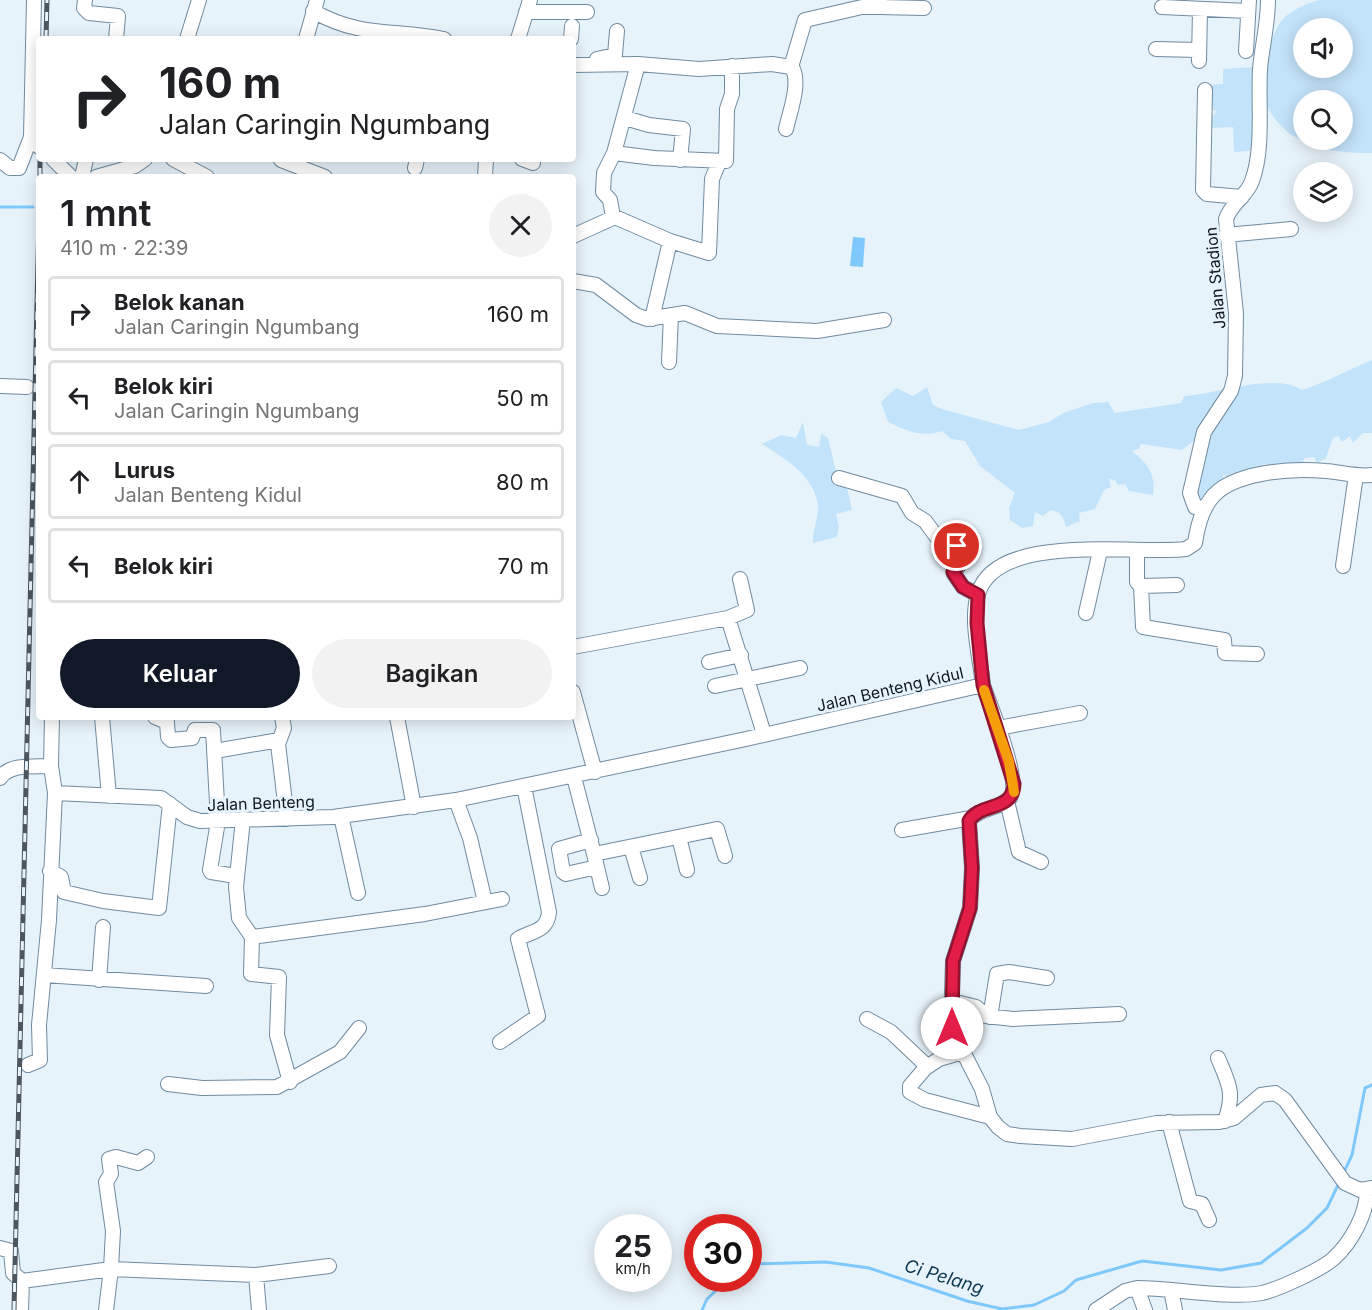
<!DOCTYPE html>
<html lang="id">
<meta charset="utf-8">
<style>
body{margin:0;font-family:Inter,sans-serif;background:#f2f2f2;color:#202124;height:100vh;display:flex;flex-direction:column;font-size:22px;white-space:nowrap}
*{box-sizing:border-box;margin:0}
p{font-size:20px;color:#757577}
.icon{flex:none;width:33px;height:33px;fill:none;stroke:currentColor;stroke-width:2;stroke-linecap:round;stroke-linejoin:round}
.map{position:relative;flex:1;overflow:hidden}
.side{position:absolute;left:36px;top:174px;width:540px;height:546px;display:flex;flex-direction:column;background:#fff;border-radius:6px;box-shadow:0 3px 15px #0003}
.side>*{flex:none}
.hud{position:absolute;left:36px;top:36px;width:540px;height:126px;border-radius:6px;box-shadow:0 3px 15px #0003;background:#fff;color:#202124;overflow:hidden}
.controls{position:absolute;left:1293px;top:18px;display:grid;gap:12px}
.controls a{display:grid;place-items:center;width:60px;height:60px;border-radius:50%;background:#fff;box-shadow:0 3px 15px #0003;font-size:30px}
.speed{position:absolute;left:594px;top:1214px;display:flex;gap:12px;font-size:30px;font-weight:700;text-align:center}
.speed>*{display:grid;place-content:center;width:78px;height:78px;border-radius:50%;background:#fff;box-shadow:0 3px 15px #0003;line-height:1}
.speed small{font-size:15px;font-weight:400}
.speed .limit{border:9px solid #d22;background:#fff;color:#111}
.pin{position:absolute;display:grid;place-items:center;width:51px;height:51px;color:#fff;margin:-26px;border:3px solid #fff;border-radius:50%;box-shadow:0 2px 6px #0007}
.me{position:absolute;width:66px;margin:-33px;rotate:0deg;stroke-linejoin:round;filter:drop-shadow(0 0 4px #0008)}
.turn{display:flex;align-items:center;gap:21px;height:126px;padding:0 24px;font-size:27px}
.turn .icon{width:78px;height:78px;stroke-width:2.5}
.turn b{display:block;font-size:42px;line-height:51px}
.round{display:grid;place-items:center;flex:none;width:63px;height:63px;border-radius:32px;background:#f2f2f2}
.summary{display:flex;align-items:center;justify-content:space-between;height:102px;padding:0 24px}
h1{font-size:36px;font-weight:600;line-height:45px}
.cta{display:flex;gap:12px;margin-top:auto;padding:12px 24px}
.cta a{flex:1;height:69px;border-radius:36px;background:#111827;color:#fff;font-size:24px;font-weight:600;line-height:69px;text-align:center}
.cta a+a{background:#f2f2f2;color:#202124}
ul{padding:0;list-style:none}
li{display:flex;align-items:center;gap:18px;height:75px;margin:0 12px 9px;padding:0 12px;border:3px solid #e0e0e0;border-radius:6px}
li div{flex:1}
li b{display:block;font-size:22px}
li em{font-style:normal}
.map>svg:first-child{display:block}
.green{fill:#c3e3fa;fill-rule:evenodd}
.water{fill:#7ec8fb}
.lines{fill:none;stroke-linecap:round;stroke-linejoin:round}
.stream{stroke:#7ec8fb;stroke-width:3}
.minor-casing{stroke:#708b9f;stroke-width:16}
.minor{stroke:#fff;stroke-width:14}
.rail-casing{stroke:#4b565e;stroke-width:5}
.rail{stroke:#e7f3fb;stroke-width:3;stroke-dasharray:9;stroke-linecap:butt}
.route-casing{stroke:#92132f;stroke-width:15}
.route{stroke:#e11d48;stroke-width:10}
.slow{stroke:#f59e0b;stroke-width:10}
.labels{text-anchor:middle;stroke-width:6;stroke-linejoin:round;paint-order:stroke}
.street-label{font-size:16px;fill:#0e1820;stroke:#e7f3fb}
.water-label{font-size:18px;font-style:italic;fill:#0e3851;stroke:#e7f3fb}
</style>
<div class="map">
<svg width="1372" height="1310" viewBox="0 0 1372 1310">
<rect width="100%" height="100%" fill="#e7f3fb"/>
<path class="green" d="M1319 0H1372V153C1343 153 1317 151 1292 135 1284 130 1271 116 1268 107 1259 86 1268 31 1286 16 1296 8 1308 3 1319 0ZM1304 28H1342V68H1304ZM1304 100H1342V140H1304Z
M1254 67 1259 150 1234 152 1233 127 1209 128V121L1216 112 1208 105 1207 85 1223 84V69Z
M1372 360V433H1363L1353 443 1350 436 1342 442 1338 436 1333 438 1326 458 1317 463 1314 457 1305 458 1303 461 1306 468 1300 477 1293 474 1271 476 1269 466 1264 464 1257 479 1243 471 1231 480 1223 474V486L1202 498 1191 500 1196 439 1182 450 1141 444 1139 449 1132 451C1148 463 1156 475 1153 495L1129 491 1125 484 1118 485 1115 480 1109 479 1111 487 1104 490 1095 509 1079 513 1080 521 1066 527C1063 517 1062 512 1051 510L1043 516 1035 512 1033 526 1022 528 1010 520 1009 508 1015 493 980 466 965 441 951 439 942 431C923 438 906 431 888 422L881 402 896 388 913 396 927 387 933 405 942 409 1019 430 1049 422 1063 413 1093 403 1108 402 1115 413 1181 403 1184 396C1217 394 1274 372 1302 390 1327 382 1348 370 1372 360Z
M803 422 807 445 819 447 821 434 828 438 839 484 846 483 852 510 836 514 839 527 837 537 813 543C812 531 819 518 818 506 815 476 784 458 762 444L781 435 796 438Z"/>
<path class="water" d="M853 237 865 238 863 267 850 266Z"/>
<g class="lines">
<path class="stream" d="M0 207H33
M1343 1174 1352 1155 1365 1088 1372 1085
M748 1264 826 1262 869 1268 967 1301 1002 1309 1034 1305 1064 1291 1076 1280 1142 1261 1221 1270 1261 1263 1307 1228 1327 1208 1339 1183
M702 1310 707 1299 729 1278"/>
<g class="minor-casing">
<path id="minor" d="M34 0 31 137 39 147
M85 0 84 8 89 13 118 16 116 39
M879 7 924 8
M1162 7 1248 11
M313 11C360 38 395 29 444 39
M526 12H587
M187 39 199 0
M306 39 317 0
M518 39 530 0
M571 39 572 26
M1156 49 1198 50
M1246 51 1249 0
M597 59 615 55 617 31
M1199 61 1200 9
M573 65 638 64 699 69 772 64 791 67 805 20 862 7H879L880 0
M1205 90 1203 190 1207 194 1242 197
M625 118 649 125 683 129 680 160
M786 129C790 111 801 83 792 67
M614 153 654 158 726 161 727 109 732 94V66
M53 159 71 177
M173 159 207 177
M522 159 533 163
M0 160 10 168H19L31 137
M281 160 325 177
M415 168 417 159
M82 177 86 159
M96 177 135 166 145 159
M485 177 486 159
M613 217 610 200 603 192 604 173 614 153 638 64
M1226 235 1291 229
M573 236 615 217 670 241 709 253 712 179 719 162
M573 281 596 285 636 315 647 319 685 313 717 326 817 331 884 320
M652 319 670 241
M669 362 671 315
M0 386 27 387
M839 478 902 496 912 513 925 521 936 536 956 543 961 561 954 574 963 587 978 595
M1205 508 1195 507 1190 493 1204 432 1231 391 1235 376 1236 313 1226 219C1231 203 1247 196 1252 181 1264 149 1258 103 1260 69 1262 46 1268 24 1268 0
M1137 550V582L1141 586 1143 627 1224 640 1225 653 1257 654
M1343 566 1356 475
M1141 586 1177 585
M1086 613 1100 551
M728 618 747 610 740 579
M573 647 728 618 764 734
M709 662 741 655
M983 685C989 704 1024 785 1009 799 999 809 977 808 969 821L972 868 970 908 953 961 951 1023 954 1034 982 1089 990 1117 998 1127 1007 1134 1020 1136 1072 1139 1157 1123 1219 1122 1234 1118 1261 1095 1275 1093 1285 1100 1345 1183 1360 1190 1372 1188
M715 686 800 668
M573 692 595 772
M52 717 51 766 55 793 161 798 187 817 200 821 333 817 456 800 746 739 983 685C980 657 970 621 978 594 996 531 1136 555 1186 549L1195 543C1197 529 1201 512 1210 500 1230 471 1294 468 1326 471 1341 472 1357 477 1372 475
M102 717 109 796
M155 717 167 722 168 737 171 740 192 738 195 730H213L218 821 210 870 211 872 236 876
M282 717 284 728 278 744 287 819
M397 717 414 807
M998 728 1080 713
M215 751 279 740
M574 777 594 854 717 829 725 856
M0 778C10 763 35 767 51 766
M456 800 470 838 485 902
M1007 801 1019 852 1041 862
M341 816 358 893
M243 819 236 887 239 918 252 937 251 974 279 977 277 1035 290 1082
M902 830 971 818
M679 837 687 870
M591 840 559 849 563 872 566 874 597 867 594 854
M631 847 640 878
M597 867 602 888
M50 871 61 877 64 892 103 901 159 908 170 804
M252 937 425 914 502 899
M44 975 206 986
M99 980 103 927
M952 1001 976 1007 986 1016 1013 1019 1119 1014
M990 1017 997 974 1009 972 1047 978
M867 1019 891 1032 927 1066 910 1086V1092L925 1100 990 1117
M500 1042 538 1016 518 939C533 930 547 932 549 912L524 786
M1218 1058C1229 1084 1235 1093 1225 1121
M28 1065 40 1060 39 1025 49 920 55 793
M927 1067 939 1059 963 1052
M168 1084 202 1088 277 1087 340 1052 359 1028
M1169 1122 1190 1201 1202 1204 1209 1220
M147 1157 138 1163 116 1157 109 1159 111 1174 106 1182 113 1231 111 1269 256 1275 329 1266
M0 1248 11 1251 13 1273 22 1281 111 1269 106 1310
M256 1275 259 1310
M1137 1288 1145 1310
M1171 1290 1175 1310
M21 1310 22 1281
M1096 1310 1125 1291 1137 1288C1173 1288 1229 1299 1262 1293 1279 1289 1320 1270 1333 1259 1351 1243 1367 1214 1367 1190"/>
</g>
<use href="#minor" class="minor"/>
<g class="rail-casing">
<path id="rail" d="M46 39 47 0
M40 177V159
M14 1310 39 217"/>
</g>
<use href="#rail" class="rail"/>
</g>
<g class="lines">
<g class="route-casing">
<path id="route" d="M952 1028 953 961 970 908 972 868 969 821C980 802 1013 812 1014 784L983 685 977 623 978 595 963 587 953 572 961 561 957 546"/>
</g>
<use href="#route" class="route"/>
<path class="slow" d="M984 690 1009 762 1014 792"/>
</g>
<g class="labels">
<g class="street-label">
<text transform="translate(1215 278) rotate(-95)" y="6">Jalan Stadion</text>
<text transform="translate(890 689) rotate(-13)" y="6">Jalan Benteng Kidul</text>
<text transform="translate(261 803) rotate(-2)" y="6">Jalan Benteng</text>
</g>
<g class="water-label">
<text transform="translate(944 1277) rotate(17)" y="6">Ci Pelang</text>
</g>
</g>
</svg>
<div class="controls">
<a><svg class="icon" aria-label="sound" viewBox="0 0 24 24"><path d="M4 9h4l5-4v14l-5-4H4zM17 9q2 3 0 6"/></svg></a>
<a><svg class="icon" aria-label="search" viewBox="0 0 24 24"><circle cx="10" cy="10" r="6"/><path d="M15 15l6 6"/></svg></a>
<a><svg class="icon" aria-label="layers" viewBox="0 0 24 24"><path d="M12 4l9 5-9 5-9-5zM3 14l9 5 9-5"/></svg></a>
</div>
<div class="speed"><div>25<small>km/h</small></div><div class="limit">30</div></div>
<div class="pin" style="left:957px;top:546px;background:#d93025"><svg class="icon" aria-label="arrive" viewBox="0 0 24 24"><path d="M6 21V4h12l-3 4 3 4H6"/></svg></div>
<svg class="me" style="left:952px;top:1028px" viewBox="-20 -20 40 40"><circle r="19" fill="#fff"/><path d="M0-13L10 11 0 6-10 11z" fill="#e11d48"/></svg>
<div class="hud">
<div class="turn"><svg class="icon" aria-label="right" viewBox="0 0 24 24"><path d="M7 20v-9h11M14 6l5 5-5 5"/></svg><div><b>160 m</b>Jalan Caringin Ngumbang</div></div>
</div>
<section class="side">
<div class="summary"><div><h1>1 mnt</h1><p>410 m · 22:39</p></div><a class="round"><svg class="icon" aria-label="close" viewBox="0 0 24 24"><path d="M6 6l12 12M18 6L6 18"/></svg></a></div>
<ul>
<li><svg class="icon" aria-label="right" viewBox="0 0 24 24"><path d="M7 20v-9h11M14 6l5 5-5 5"/></svg><div><b>Belok kanan</b><p>Jalan Caringin Ngumbang</p></div><em>160 m</em></li>
<li><svg class="icon" aria-label="left" viewBox="0 0 24 24"><path d="M17 20v-9H6M10 6l-5 5 5 5"/></svg><div><b>Belok kiri</b><p>Jalan Caringin Ngumbang</p></div><em>50 m</em></li>
<li><svg class="icon" aria-label="ahead" viewBox="0 0 24 24"><path d="M12 20V5M6 11l6-6 6 6"/></svg><div><b>Lurus</b><p>Jalan Benteng Kidul</p></div><em>80 m</em></li>
<li><svg class="icon" aria-label="left" viewBox="0 0 24 24"><path d="M17 20v-9H6M10 6l-5 5 5 5"/></svg><div><b>Belok kiri</b></div><em>70 m</em></li>
</ul>
<div class="cta"><a>Keluar</a><a>Bagikan</a></div>
</section>
</div>
